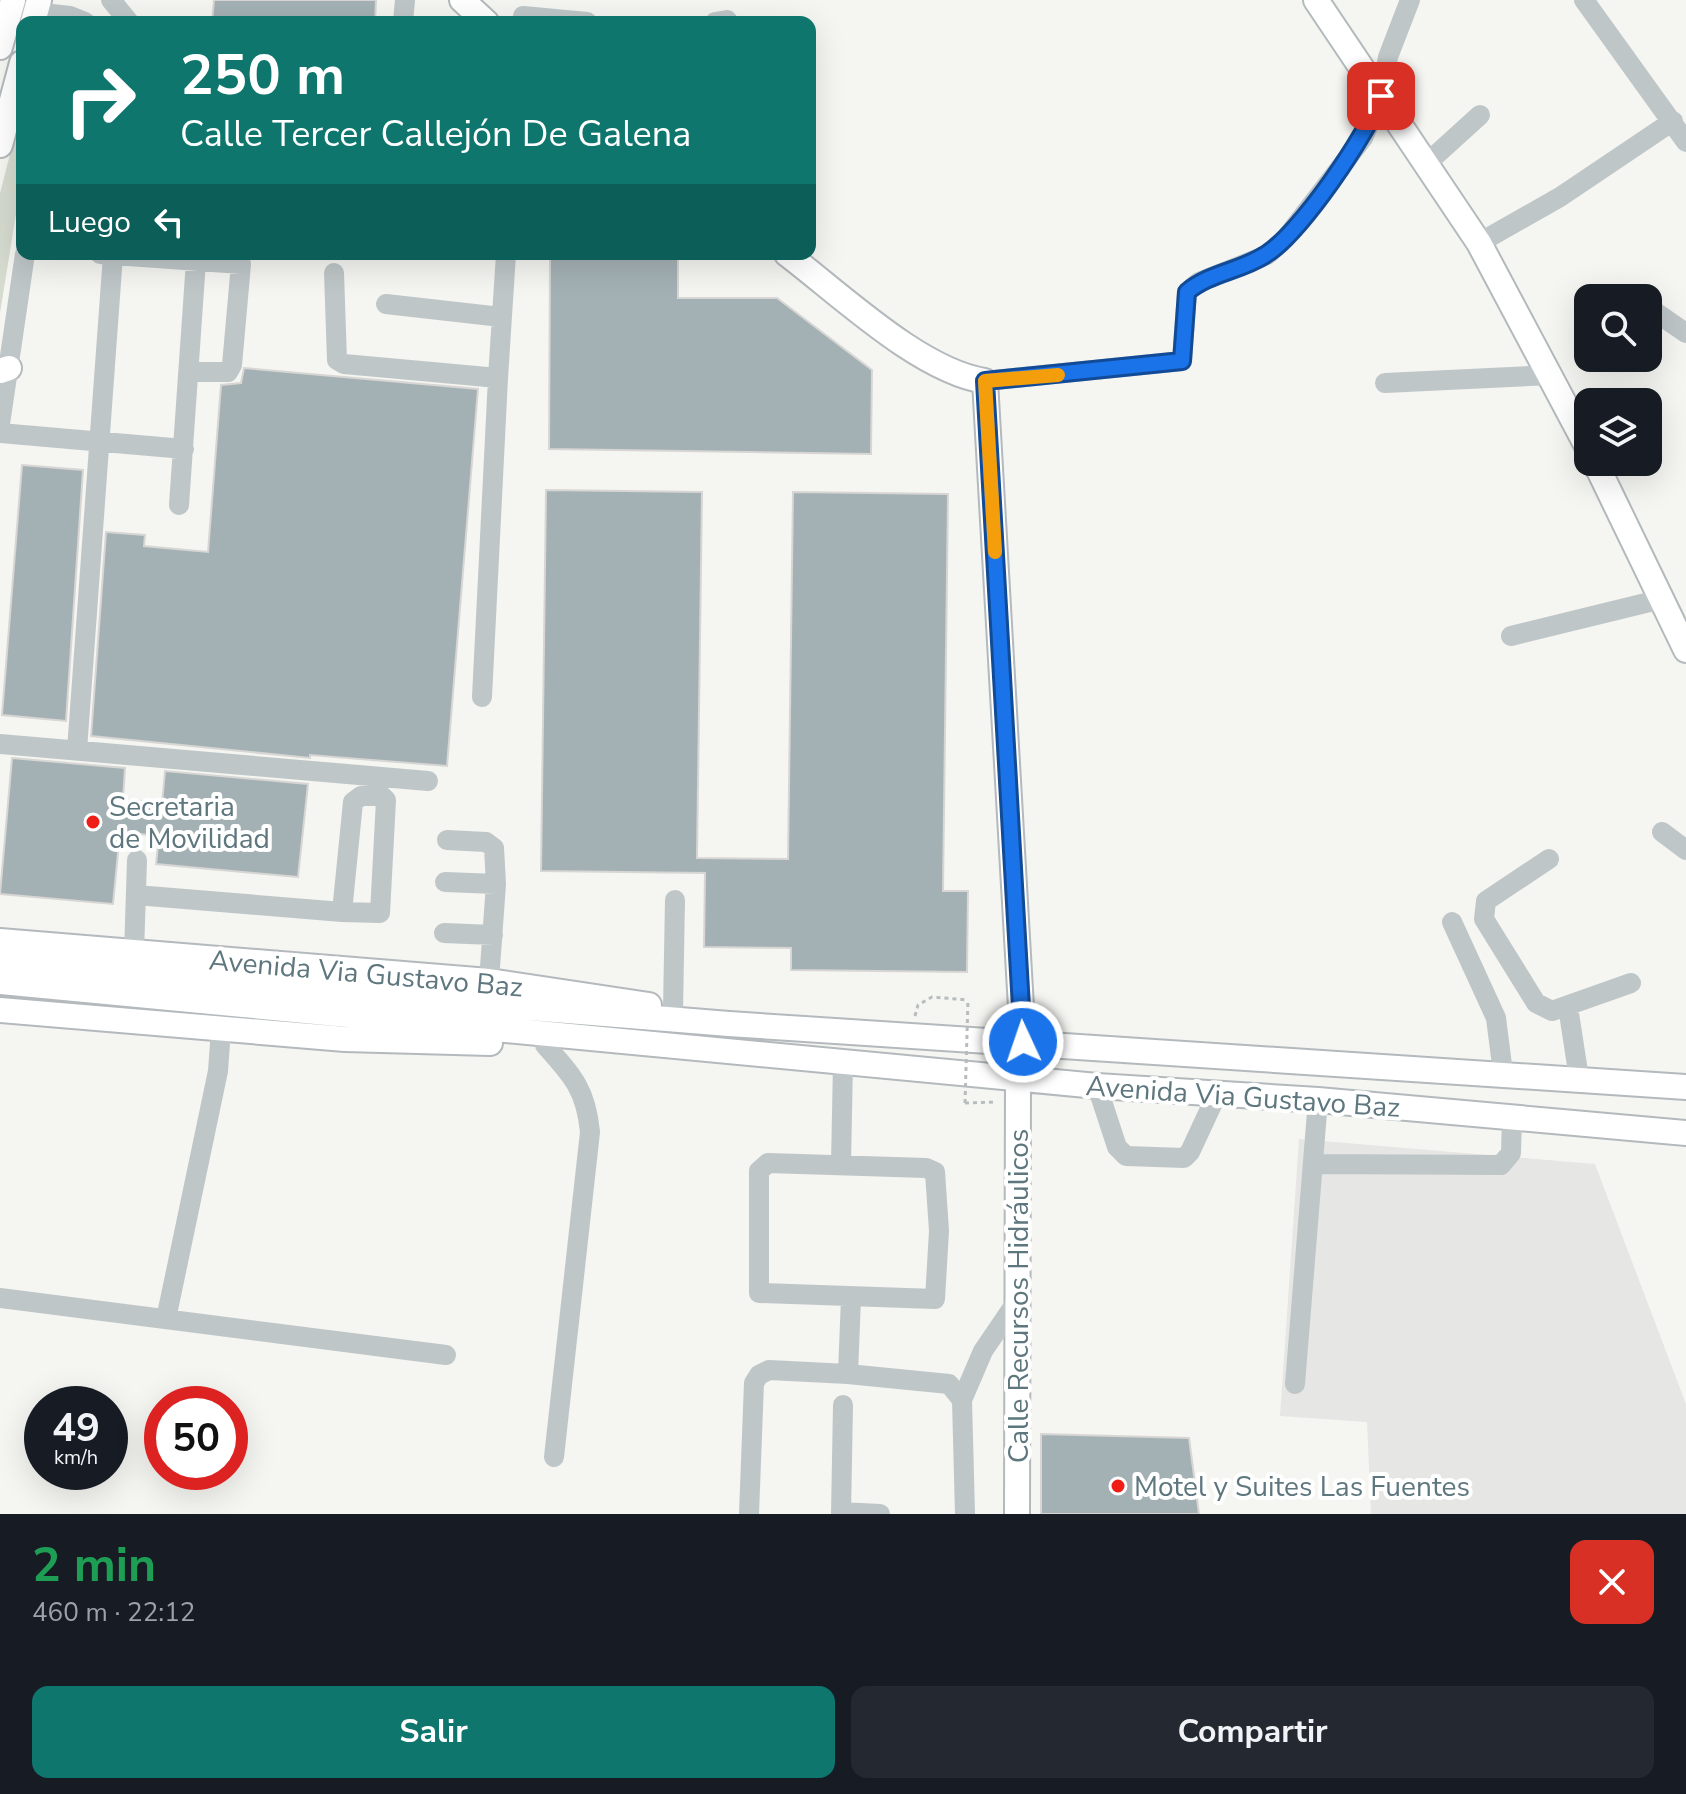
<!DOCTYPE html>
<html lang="es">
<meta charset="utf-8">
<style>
body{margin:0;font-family:"Nunito Sans",sans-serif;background:#242831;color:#f1f3f6;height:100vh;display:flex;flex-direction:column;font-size:30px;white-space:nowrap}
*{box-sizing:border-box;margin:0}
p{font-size:26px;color:#9ea1a6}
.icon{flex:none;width:44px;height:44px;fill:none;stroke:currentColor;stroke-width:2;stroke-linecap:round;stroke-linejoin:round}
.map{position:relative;height:1514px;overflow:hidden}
.details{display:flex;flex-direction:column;background:#171b24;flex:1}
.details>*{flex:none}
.guide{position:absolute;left:16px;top:16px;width:800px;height:244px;border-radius:16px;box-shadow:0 8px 32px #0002;background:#0f766e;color:#fff;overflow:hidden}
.fabs{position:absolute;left:1574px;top:284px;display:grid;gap:16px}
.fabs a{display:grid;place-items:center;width:88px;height:88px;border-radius:16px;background:#171b24;box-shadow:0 8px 32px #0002;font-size:40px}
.speed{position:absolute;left:24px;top:1386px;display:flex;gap:16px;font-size:40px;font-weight:700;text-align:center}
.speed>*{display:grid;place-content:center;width:104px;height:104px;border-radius:50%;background:#171b24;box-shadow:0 8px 32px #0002;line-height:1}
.speed small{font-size:20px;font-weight:400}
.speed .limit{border:12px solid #d22;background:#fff;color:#111}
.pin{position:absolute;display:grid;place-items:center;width:68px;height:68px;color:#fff;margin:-34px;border-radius:16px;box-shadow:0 4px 12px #0006}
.me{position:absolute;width:88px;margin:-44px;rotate:357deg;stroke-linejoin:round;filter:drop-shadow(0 0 6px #0008)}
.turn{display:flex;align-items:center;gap:28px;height:168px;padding:0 32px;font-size:36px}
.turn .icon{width:104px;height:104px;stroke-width:2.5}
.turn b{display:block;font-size:56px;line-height:68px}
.then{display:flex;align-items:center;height:76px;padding:0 32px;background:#0003;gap:16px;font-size:30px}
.round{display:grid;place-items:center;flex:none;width:84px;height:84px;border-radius:16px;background:#242831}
.summary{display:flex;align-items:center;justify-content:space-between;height:136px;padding:0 32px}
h1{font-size:48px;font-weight:700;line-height:60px;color:#1e9e55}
.action{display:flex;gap:16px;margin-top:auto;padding:16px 32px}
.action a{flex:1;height:92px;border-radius:16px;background:#0f766e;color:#fff;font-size:32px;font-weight:700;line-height:92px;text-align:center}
.action a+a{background:#242831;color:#f1f3f6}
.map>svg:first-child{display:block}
.built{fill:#e6e6e5}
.green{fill:#d6dbd0}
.building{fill:#a4b1b4;stroke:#d7d6d4;stroke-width:2}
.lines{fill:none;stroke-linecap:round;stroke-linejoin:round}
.major-casing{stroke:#b3b9bc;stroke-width:28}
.path{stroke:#b7bcbd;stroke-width:3;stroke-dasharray:4 4;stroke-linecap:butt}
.minor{stroke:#bfc6c8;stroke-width:20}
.major{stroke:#fff;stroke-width:24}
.path-bridge{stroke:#b7bcbd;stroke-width:3;stroke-dasharray:4 4;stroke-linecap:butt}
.route-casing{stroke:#114b97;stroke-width:20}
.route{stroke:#1a73e8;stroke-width:14}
.slow{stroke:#f59e0b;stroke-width:14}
.poi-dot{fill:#ef1f17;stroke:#fff;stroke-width:3}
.labels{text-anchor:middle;stroke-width:8;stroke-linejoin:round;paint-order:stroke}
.poi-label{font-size:28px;fill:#5e777e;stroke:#fff;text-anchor:start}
.street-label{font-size:28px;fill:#5e777e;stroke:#fff}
</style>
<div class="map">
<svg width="1686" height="1514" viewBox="0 0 1686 1514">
<rect width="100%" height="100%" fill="#f5f5f1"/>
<path class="built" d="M1299 1139 1595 1164 1686 1404V1514H1371L1367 1422 1280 1416Z"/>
<path class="green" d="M22 108V177L0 313V193Z"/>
<path class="building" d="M214 0H376L375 22H212Z
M550 254H678V298H777L872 370 871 454 549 449Z
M244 368 478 389 447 766 310 755V758L91 736 106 532 145 535 144 546 208 552 221 385 241 383Z
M22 465 83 470 66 721 2 715Z
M546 490 702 492 697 858 788 859 793 492 948 494 943 891H968L967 972 791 970V948L704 947 705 873 541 871Z
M12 758 125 768 123 799 162 803 165 771 308 784 298 877 156 864 159 836 120 832 113 904 0 894Z
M1041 1434 1189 1438 1199 1514H1041Z"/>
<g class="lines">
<g class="major-casing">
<path id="major" d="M462 0 486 22
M1316 0 1479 243 1588 448
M33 22 39 0
M0 47 13 0
M0 145 22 63
M787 254C841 295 920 371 985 381L1023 1042
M0 371 9 368
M1595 462 1686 650
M0 941 489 981 649 1005
M0 965 729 1024 1686 1087
M0 982 1097 1086 1318 1100 1686 1133
M0 1010 345 1039 490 1043
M1017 1514 1018 1077"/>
</g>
<path class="path" d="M915 1016 918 1005 932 997 968 1000
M965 1103 997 1102"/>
<path class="minor" d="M111 0 129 22
M1584 0 1686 142
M24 11 70 16 85 22
M523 16 587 22
M403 22 405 0
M715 22 727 20
M1426 164 1480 115
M1479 243 1560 197 1673 121
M100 254 241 264 232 365 228 372H190
M334 273 337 360 344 364 498 378 506 254
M386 304 501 317
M1648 307 1686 333
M985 381 1182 361 1187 292 1199 282 1267 255 1285 239 1363 138 1381 96 1388 57 1410 0
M1385 383 1552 375
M0 424 25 254
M0 433 184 449
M179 505 196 261
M1511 636 1662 599
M482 697 498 378
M0 744 428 781
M77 750 113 255
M382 796 386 800 380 913 342 912 353 802 361 796Z
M1662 832 1686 850
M447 840 486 842 494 848 496 884 489 981
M1549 859 1486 901 1484 919 1536 1003 1552 1011 1631 983
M445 882 496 884
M136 895 342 912
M1452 922 1496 1018 1503 1073
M444 933 493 935
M134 953 137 860
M1568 1007 1579 1078
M673 1010 675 900
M545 1045C573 1076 586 1090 590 1132L554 1457
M1097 1086 1117 1147 1126 1156 1184 1158 1190 1152 1217 1094
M768 1163 926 1168 935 1172 939 1231 935 1299 759 1293V1171Z
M841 1164 843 1063
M1315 1164 1501 1165 1511 1153 1512 1117
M0 1298 446 1355
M166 1319 218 1071 221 1029
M848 1374 949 1384 962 1400 965 1514
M1295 1384 1318 1100
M962 1400 983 1351 1017 1301
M841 1512 880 1514
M749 1514 754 1383 759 1375 769 1370 848 1374 851 1298
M841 1514 843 1405"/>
<use href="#major" class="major"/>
<path class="path-bridge" d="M965 1103 968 1000"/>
</g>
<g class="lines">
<g class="route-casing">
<path id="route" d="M1023 1042 985 381 1182 361 1187 292C1209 273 1240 271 1265 255 1299 235 1368 134 1381 96"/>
</g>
<use href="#route" class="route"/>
<path class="slow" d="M995 552 985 381 1058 375"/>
</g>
<g class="poi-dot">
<circle cx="93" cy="822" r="8"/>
<circle cx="1118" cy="1486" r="8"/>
</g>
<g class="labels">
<g class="poi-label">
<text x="109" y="816">Secretaria<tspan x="109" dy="32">de Movilidad</tspan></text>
<text x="1134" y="1496">Motel y Suites Las Fuentes</text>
</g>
<g class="street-label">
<text transform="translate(366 973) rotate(5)" y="10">Avenida Via Gustavo Baz</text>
<text transform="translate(1243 1096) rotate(4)" y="10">Avenida Via Gustavo Baz</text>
<text transform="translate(1018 1296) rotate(-90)" y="10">Calle Recursos Hidráulicos</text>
</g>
</g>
</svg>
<div class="fabs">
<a><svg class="icon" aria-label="search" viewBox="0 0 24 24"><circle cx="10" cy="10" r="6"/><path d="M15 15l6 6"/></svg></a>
<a><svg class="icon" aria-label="layers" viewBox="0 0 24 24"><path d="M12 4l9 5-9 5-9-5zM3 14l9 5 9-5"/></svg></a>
</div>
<div class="speed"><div>49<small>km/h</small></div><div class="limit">50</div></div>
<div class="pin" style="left:1381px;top:96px;background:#d93025"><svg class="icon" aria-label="arrive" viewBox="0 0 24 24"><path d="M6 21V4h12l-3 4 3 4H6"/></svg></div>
<svg class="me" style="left:1023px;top:1042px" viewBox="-20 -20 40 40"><circle r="17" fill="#1a73e8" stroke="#fff" stroke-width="3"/><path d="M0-11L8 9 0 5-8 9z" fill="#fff"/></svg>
<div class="guide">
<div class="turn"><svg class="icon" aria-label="right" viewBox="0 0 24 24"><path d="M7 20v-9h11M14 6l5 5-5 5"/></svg><div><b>250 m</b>Calle Tercer Callejón De Galena</div></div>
<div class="then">Luego<svg class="icon" aria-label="left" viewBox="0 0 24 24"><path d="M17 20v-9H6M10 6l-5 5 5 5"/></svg></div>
</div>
</div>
<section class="details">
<div class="summary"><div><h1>2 min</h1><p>460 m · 22:12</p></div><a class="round" style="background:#d93025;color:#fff"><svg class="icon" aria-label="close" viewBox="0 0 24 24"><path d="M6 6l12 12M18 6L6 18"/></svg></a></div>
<div class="action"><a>Salir</a><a>Compartir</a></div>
</section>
